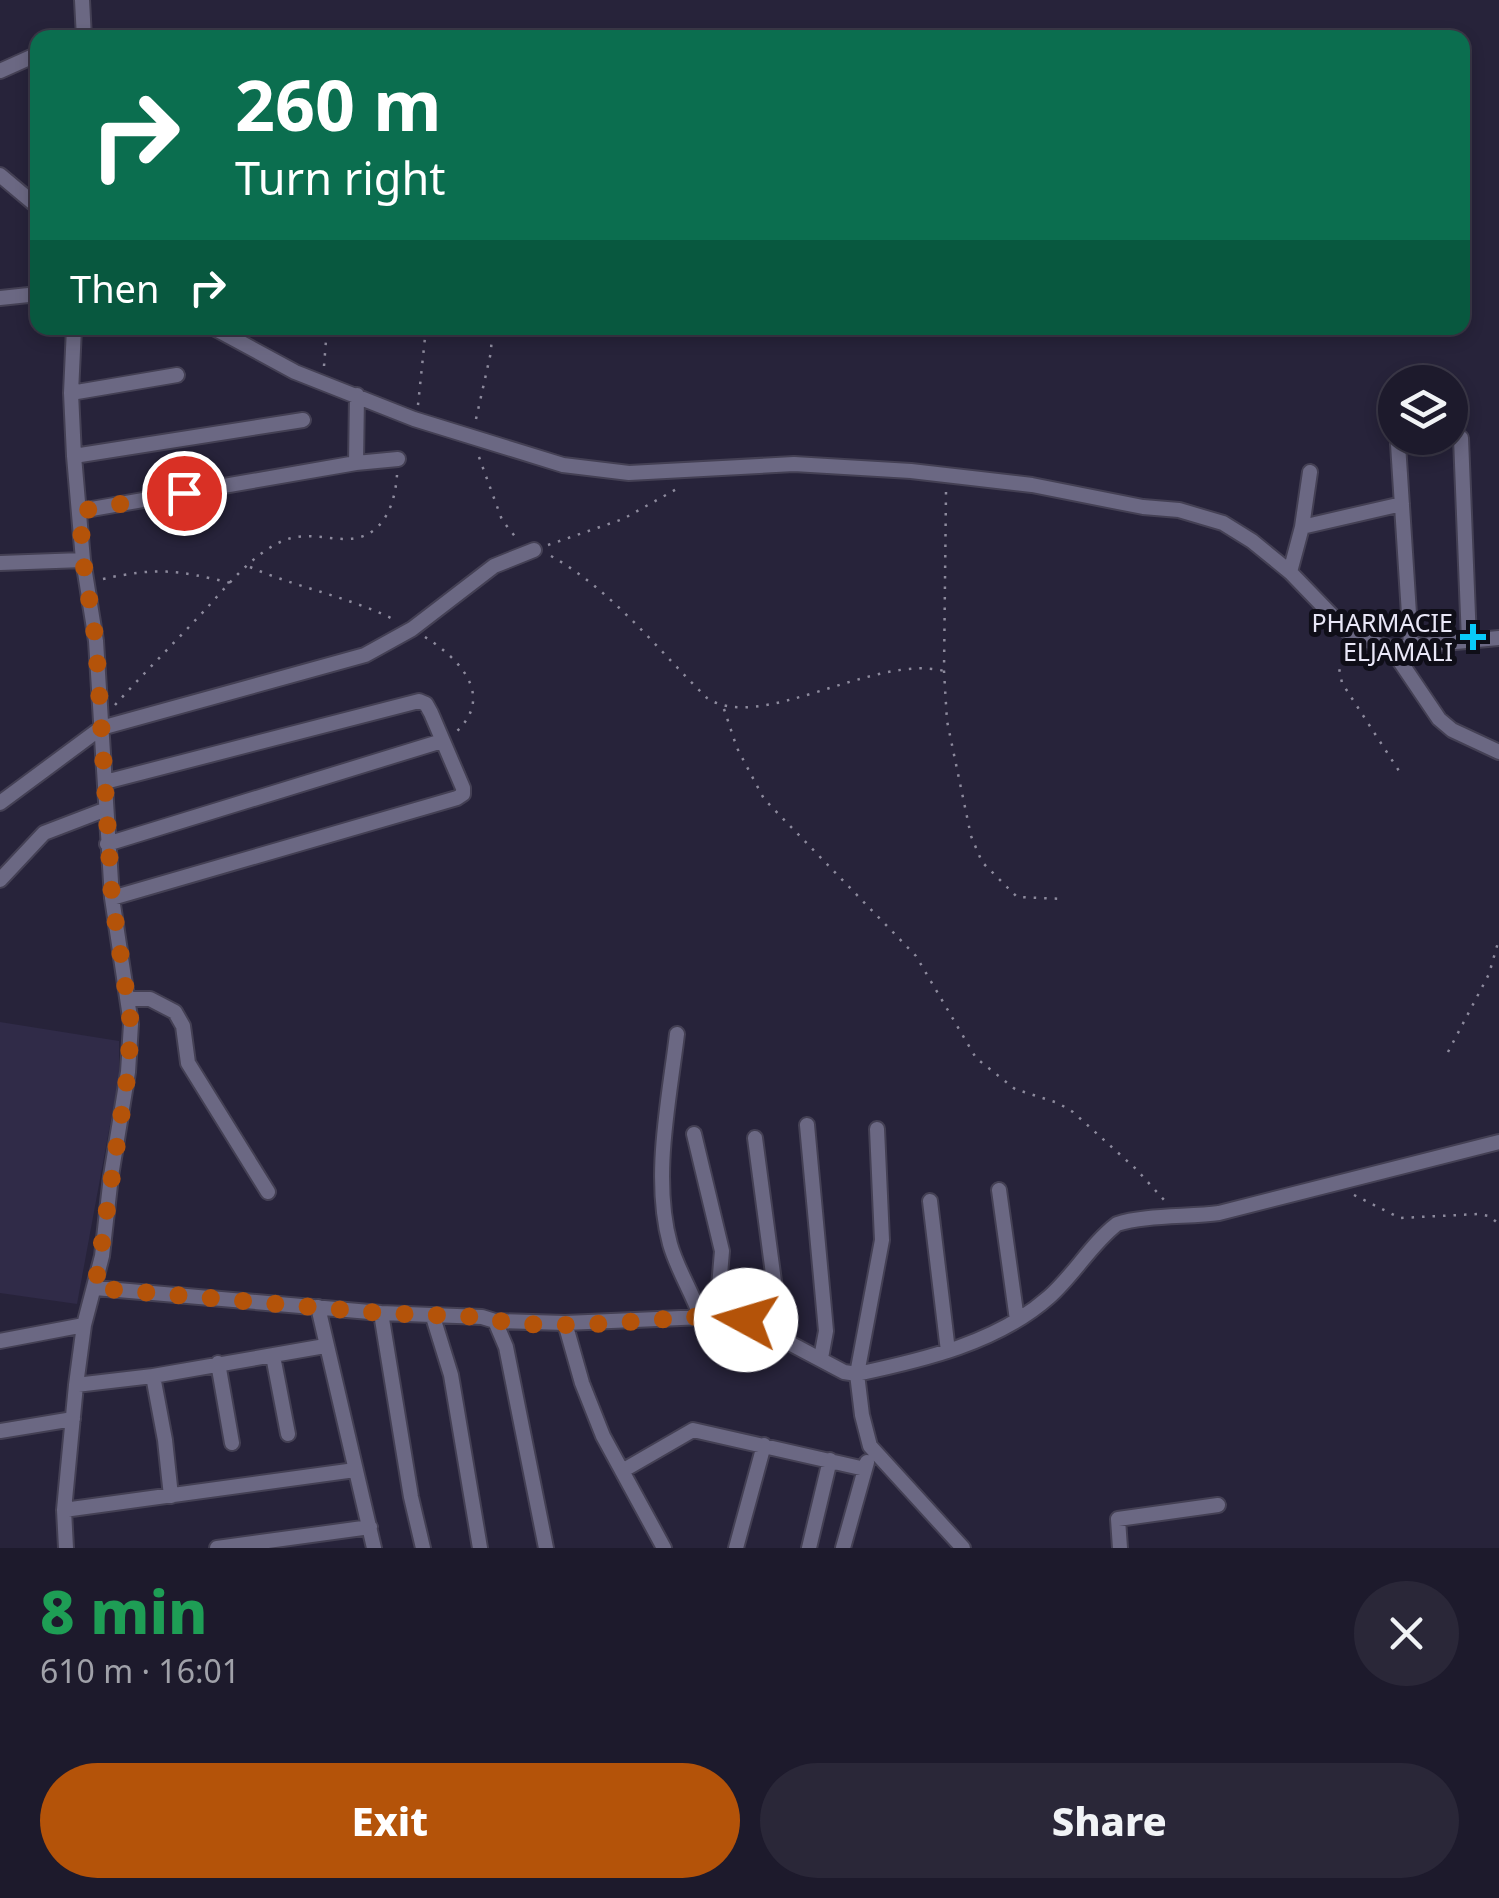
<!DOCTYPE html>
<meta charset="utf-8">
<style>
body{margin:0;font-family:"Noto Sans",sans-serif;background:#2a2738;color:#f1f3f6;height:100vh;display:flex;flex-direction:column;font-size:38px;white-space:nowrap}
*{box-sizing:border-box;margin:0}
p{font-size:32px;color:#a0a1a9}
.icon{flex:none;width:55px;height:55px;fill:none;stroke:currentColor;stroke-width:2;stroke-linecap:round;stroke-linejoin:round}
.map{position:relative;height:1548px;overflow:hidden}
.drawer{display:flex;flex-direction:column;background:#1d1a2c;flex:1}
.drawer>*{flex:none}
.top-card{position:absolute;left:30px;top:30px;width:1440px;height:305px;border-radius:20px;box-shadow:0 5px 15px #0003,0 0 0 2px #3b3848;background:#0b6e4f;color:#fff;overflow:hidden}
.buttons{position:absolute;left:1378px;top:365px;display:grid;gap:20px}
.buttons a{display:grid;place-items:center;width:90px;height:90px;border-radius:50%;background:#1d1a2c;box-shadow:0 5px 15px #0003,0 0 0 2px #3b3848;font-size:50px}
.pin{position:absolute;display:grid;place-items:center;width:85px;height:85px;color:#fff;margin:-42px;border:5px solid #fff;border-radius:50%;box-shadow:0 2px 10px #0007}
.me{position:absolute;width:110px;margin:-55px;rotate:276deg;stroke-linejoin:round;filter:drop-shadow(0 0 8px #0008)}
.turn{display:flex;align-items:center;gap:35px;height:210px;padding:0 40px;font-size:45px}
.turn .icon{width:130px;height:130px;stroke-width:2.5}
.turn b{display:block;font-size:70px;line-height:85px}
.then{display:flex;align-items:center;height:95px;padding:0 40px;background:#0003;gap:20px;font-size:38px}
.round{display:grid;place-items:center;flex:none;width:105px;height:105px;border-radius:52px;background:#2a2738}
.overview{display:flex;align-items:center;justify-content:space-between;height:170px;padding:0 40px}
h1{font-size:60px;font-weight:800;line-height:75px;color:#1e9e55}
.cta{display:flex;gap:20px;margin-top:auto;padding:20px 40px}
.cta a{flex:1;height:115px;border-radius:60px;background:#b45309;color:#fff;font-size:40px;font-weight:800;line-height:115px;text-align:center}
.cta a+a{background:#2a2738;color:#f1f3f6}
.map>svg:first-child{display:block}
.built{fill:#302b48}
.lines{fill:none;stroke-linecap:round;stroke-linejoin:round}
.minor-casing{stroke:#444054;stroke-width:18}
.path{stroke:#8d8a9d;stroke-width:2.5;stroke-dasharray:2.5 8;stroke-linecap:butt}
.minor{stroke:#6b6883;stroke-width:14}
.route{stroke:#b45309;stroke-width:18;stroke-dasharray:0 32.4}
.poi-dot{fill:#08cbf9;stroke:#0f0e18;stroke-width:4}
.labels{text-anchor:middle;stroke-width:10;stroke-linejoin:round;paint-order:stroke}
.poi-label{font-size:25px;fill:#e9e7f7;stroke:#0f0e18;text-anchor:end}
</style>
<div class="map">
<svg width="1499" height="1548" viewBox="0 0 1499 1548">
<rect width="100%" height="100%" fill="#27233a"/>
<path class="built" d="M0 1022 119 1041V1076L77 1304 0 1293Z"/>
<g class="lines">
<g class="minor-casing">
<path id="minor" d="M82 0 84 38
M0 71 38 54
M0 175 38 207
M0 298 38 294
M214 328 295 372 414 419 563 465 629 473 794 464 911 471 1032 485 1143 507 1179 510 1223 523 1252 541 1290 572 1346 630 1363 640 1391 648 1499 638
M71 393 177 375
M357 395 356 463 398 459
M1461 438 1469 641
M1398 444 1411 645
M74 456 303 420
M80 511 356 463
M1302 527 1402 504
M0 563 83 560
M1290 572 1302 527 1310 472
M1391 648 1439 719 1452 730 1499 752
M105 782 419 701 426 704 431 713 463 788V794L457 798 112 898
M0 803 101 728 365 655 412 629 494 566 534 550
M107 844 442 741
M0 880 44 833 104 810
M129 999H150L175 1012 183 1026 188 1063 268 1192
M677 1034C669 1101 652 1178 670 1244 677 1269 691 1290 700 1315
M807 1125 826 1331 821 1358
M877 1129 882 1240 857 1374 862 1415 870 1446 963 1548
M694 1134 722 1251 719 1287 708 1315
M755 1138 775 1289 770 1335
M999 1190 1017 1320
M930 1201 948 1351
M95 1288 381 1313 482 1317 495 1321 565 1323 727 1316 746 1320 844 1372 857 1374C923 1360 997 1343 1049 1297 1074 1275 1091 1244 1117 1224 1143 1215 1189 1217 1219 1213L1499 1142
M318 1307 374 1548
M381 1313 411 1497 423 1548
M433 1317 451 1375 480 1548
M495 1321 506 1347 546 1548
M565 1323 582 1383 603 1436 664 1548
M0 1341 84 1325
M273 1356 288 1434
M218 1363 232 1443
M153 1376 165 1440 171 1496
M76 1385 153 1376 325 1346
M0 1431 73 1419
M622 1471 693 1430 865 1469
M64 1510 355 1470
M66 1548 64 1510 76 1385 84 1325 102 1256 111 1176 128 1072 131 1024 112 898 96 641 83 560 74 456 71 393 74 328
M217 1548 370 1527
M736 1548 764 1445
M809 1548 830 1460
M843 1548 867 1462
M1120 1548 1118 1519 1218 1505"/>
</g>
<path class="path" d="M324 366 327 328
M418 405 426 328
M476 419 491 352 492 328
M479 457 502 520 517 539
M946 492 944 671 947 721 971 836 982 862 1017 897 1065 899
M548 545 623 519 682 486
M551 556C612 590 658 650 707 698 760 734 874 653 944 671
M250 567C298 588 350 597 397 621
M103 579C158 567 176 570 231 583
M425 637C460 659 495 696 456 732
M1349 651 1339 668 1342 683 1401 774
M115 705C144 673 175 642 205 610 227 586 254 552 285 540 306 532 326 539 346 539 383 539 395 505 397 475
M724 709 737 748 764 799 916 956 976 1058 1015 1089 1058 1103 1073 1112 1136 1169 1165 1201
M1448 1052 1489 974 1499 939
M1354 1195 1400 1218 1478 1214 1489 1216 1499 1224"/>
<use href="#minor" class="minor"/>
</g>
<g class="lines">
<path class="route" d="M184 493 80 511 83 560 96 642 112 898 131 1024 128 1072 95 1288 381 1313 482 1317C525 1330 607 1324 653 1320 685 1318 713 1313 746 1320"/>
</g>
<path class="poi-dot" d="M1468 622h10v10h10v10h-10v10h-10v-10h-10v-10h10z"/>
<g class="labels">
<g class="poi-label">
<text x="1453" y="632">PHARMACIE<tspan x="1453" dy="29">ELJAMALI</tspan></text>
</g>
</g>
</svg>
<div class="buttons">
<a><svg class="icon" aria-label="layers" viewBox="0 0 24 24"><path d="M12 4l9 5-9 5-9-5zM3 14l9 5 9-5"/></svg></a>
</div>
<div class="pin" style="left:184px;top:493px;background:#d93025"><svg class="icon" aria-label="arrive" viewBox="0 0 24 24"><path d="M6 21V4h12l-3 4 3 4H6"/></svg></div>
<svg class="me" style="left:746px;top:1320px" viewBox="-20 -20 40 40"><circle r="19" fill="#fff"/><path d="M0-13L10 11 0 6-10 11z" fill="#b45309"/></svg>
<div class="top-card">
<div class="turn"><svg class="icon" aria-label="right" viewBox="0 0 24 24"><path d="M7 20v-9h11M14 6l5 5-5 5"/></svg><div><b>260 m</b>Turn right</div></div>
<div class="then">Then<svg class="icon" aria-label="right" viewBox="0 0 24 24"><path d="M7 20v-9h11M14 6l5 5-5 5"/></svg></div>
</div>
</div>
<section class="drawer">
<div class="overview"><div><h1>8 min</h1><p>610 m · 16:01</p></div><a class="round"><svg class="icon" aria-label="close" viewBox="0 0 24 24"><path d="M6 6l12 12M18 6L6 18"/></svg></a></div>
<div class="cta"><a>Exit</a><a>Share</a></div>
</section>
